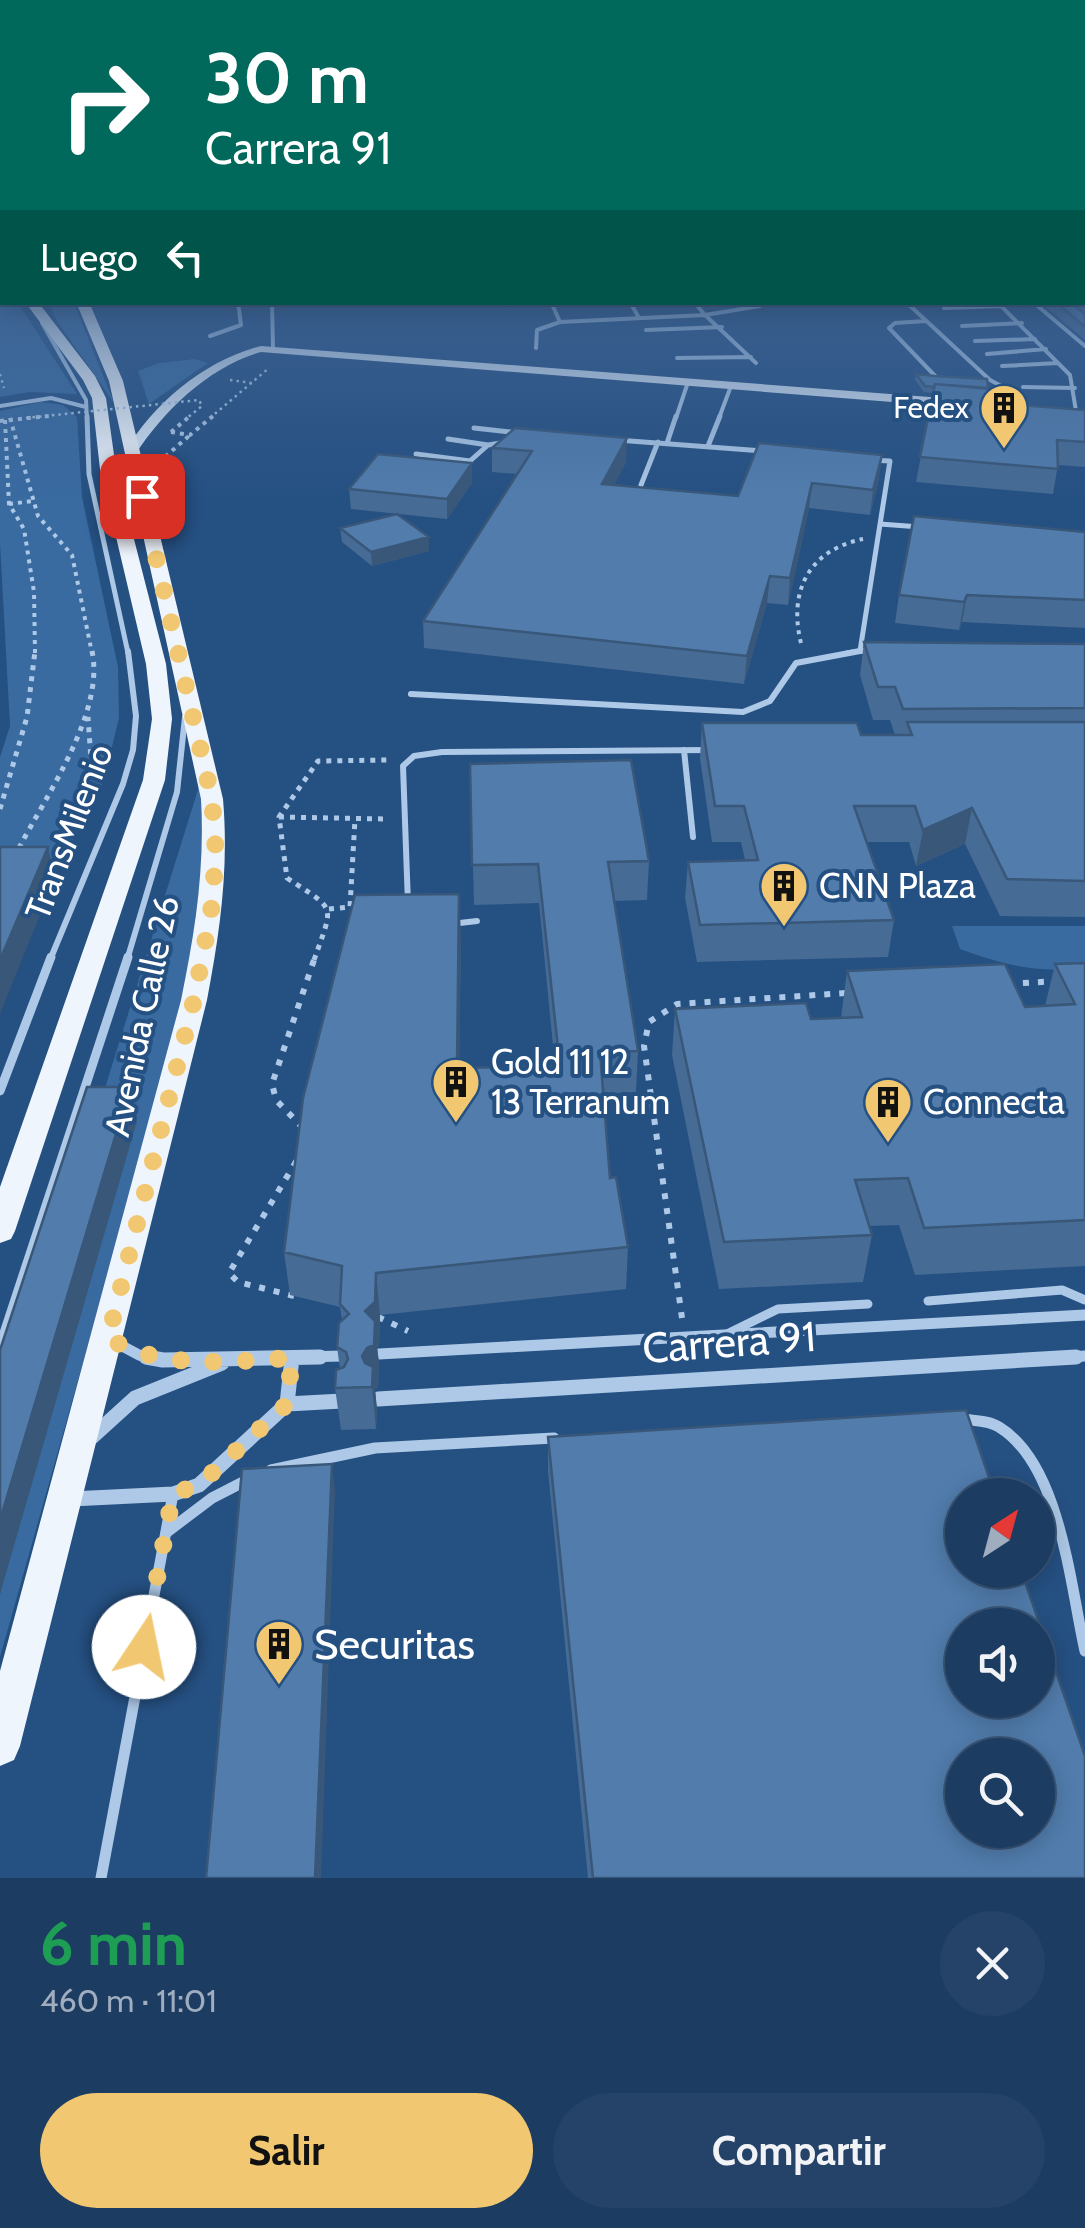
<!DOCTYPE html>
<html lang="es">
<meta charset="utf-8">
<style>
body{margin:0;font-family:Cabin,sans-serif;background:#254368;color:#f1f3f6;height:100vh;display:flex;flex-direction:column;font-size:38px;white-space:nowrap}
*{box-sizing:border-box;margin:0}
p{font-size:32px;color:#a0adbe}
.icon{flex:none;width:55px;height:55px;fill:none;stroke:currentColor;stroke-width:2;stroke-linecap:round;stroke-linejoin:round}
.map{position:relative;height:1878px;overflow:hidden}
.panel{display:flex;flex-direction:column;background:#1c3c62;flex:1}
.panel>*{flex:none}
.banner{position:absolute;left:0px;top:0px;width:1085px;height:305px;box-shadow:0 5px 25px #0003,0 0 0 2px #3a5677;background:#00695c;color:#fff;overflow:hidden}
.needle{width:65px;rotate:36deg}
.fabs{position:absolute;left:945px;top:1478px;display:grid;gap:20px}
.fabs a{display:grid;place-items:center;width:110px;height:110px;border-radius:50%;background:#1c3c62;box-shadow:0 5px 25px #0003,0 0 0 2px #3a5677;font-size:50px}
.pin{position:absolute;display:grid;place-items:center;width:85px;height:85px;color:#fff;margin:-42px;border-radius:20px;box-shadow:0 5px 15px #0006}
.me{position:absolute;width:110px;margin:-55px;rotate:11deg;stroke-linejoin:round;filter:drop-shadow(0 0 8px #0008)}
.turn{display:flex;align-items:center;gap:35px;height:210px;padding:0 40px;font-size:45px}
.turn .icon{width:130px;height:130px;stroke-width:2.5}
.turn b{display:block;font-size:70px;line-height:85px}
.then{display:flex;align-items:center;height:95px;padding:0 40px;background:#0003;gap:20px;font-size:38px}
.round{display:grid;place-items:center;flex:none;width:105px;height:105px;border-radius:52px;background:#254368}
.overview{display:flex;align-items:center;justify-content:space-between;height:170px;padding:0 40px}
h1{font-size:60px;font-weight:700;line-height:75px;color:#1e9e55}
.action{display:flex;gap:20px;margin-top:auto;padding:20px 40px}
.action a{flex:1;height:115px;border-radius:60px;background:#f1c871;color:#111;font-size:40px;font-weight:700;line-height:115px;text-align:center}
.action a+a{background:#254368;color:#f1f3f6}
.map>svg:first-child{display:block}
.green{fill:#396aa0}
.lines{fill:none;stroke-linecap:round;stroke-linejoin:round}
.path-far3{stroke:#adc9e7;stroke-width:2.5;stroke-dasharray:2.5 4;stroke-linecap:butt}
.path-far2{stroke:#adc9e7;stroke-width:4;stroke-dasharray:4 5;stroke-linecap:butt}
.path-far1{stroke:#adc9e7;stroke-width:5;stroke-dasharray:5 6;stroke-linecap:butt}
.path{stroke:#adc9e7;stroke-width:6;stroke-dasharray:6 9;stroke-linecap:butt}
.service-far4{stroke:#adc9e7;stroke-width:4}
.service-far3{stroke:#adc9e7;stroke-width:5}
.service-far2{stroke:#adc9e7;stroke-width:6}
.service-far1{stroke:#adc9e7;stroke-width:9}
.service{stroke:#adc9e7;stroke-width:11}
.minor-far1{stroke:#adc9e7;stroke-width:11}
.minor{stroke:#adc9e7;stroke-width:15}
.secondary{fill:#d7e5f6;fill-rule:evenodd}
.primary{fill:#eff5fd;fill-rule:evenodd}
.path-bridge-far1{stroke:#adc9e7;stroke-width:2.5;stroke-dasharray:2.5 4;stroke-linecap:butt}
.path-bridge{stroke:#adc9e7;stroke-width:4;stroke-dasharray:4 5;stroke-linecap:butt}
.wall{fill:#466b94}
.shaded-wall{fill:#395778}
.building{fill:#517cac;stroke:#395778;stroke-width:2.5;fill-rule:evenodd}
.route{stroke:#f1c871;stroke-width:18;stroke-dasharray:0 32.4}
.labels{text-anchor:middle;stroke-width:8;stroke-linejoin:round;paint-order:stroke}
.far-poi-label{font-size:30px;fill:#fff;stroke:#255082;text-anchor:end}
.street-label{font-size:35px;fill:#fff;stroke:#255082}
.poi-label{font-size:35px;fill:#fff;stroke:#255082;text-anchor:start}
.near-street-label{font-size:42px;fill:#fff;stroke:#255082}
.near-poi-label{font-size:42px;fill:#fff;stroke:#255082;text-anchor:start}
</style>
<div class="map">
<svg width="1085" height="1878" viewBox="0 0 1085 1878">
<rect width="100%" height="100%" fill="#255082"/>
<path class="green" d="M0 237 2 302 18 303 77 394 30 392 0 397Z
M49 303H74L114 403 57 321Z
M195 359 208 363 149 404 138 371 159 363Z
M41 402 63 405 77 417 82 497 118 667 119 718 104 780 61 864H0V757L10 726 0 543V411Z
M201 780 203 860 189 966 150 1125 0 1657V1594L95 1120Z
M952 926H1085V967C1039 974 1003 965 960 949Z"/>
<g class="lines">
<path class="path-far3" d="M0 374 4 388
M230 380 252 383
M210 418 269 368"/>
<path class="path-far2" d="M10 418 38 516 72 555 92 653
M5 420 9 504 24 529 34 592 35 653
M171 432 190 435 213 416
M156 457 166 456 190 435
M9 504 33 501
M801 643C788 591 809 550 863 539"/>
<path class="path-far1" d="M0 809 27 717 35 651
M279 817 386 819
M19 848C47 794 105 712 92 651
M50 866 92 774 88 717
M329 909 350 907 355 819
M314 960C334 903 337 911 287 878L279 817 318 761 389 760"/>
<path class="path" d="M1008 984 1057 981
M303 1128 276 1100 272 1084 315 957
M294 1296 238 1282 229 1273 297 1160
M378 1317 408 1331
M682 1318 644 1046 649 1022 677 1004 847 993"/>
<path class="service-far4" d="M272 302 273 349
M551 302 560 322 705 315
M630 302 639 318
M694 302 705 315
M906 302 990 380 1005 388 1016 407
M997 302 1070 375 1076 411
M1033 302 1085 346
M944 308 1003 306
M926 321 895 323 889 328 938 379
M42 323 86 400 87 418
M962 326 1022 323
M646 330 722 327
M210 336 241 325 238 302
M975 341 1035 339
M536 348 537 330 560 322
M987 354 1046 349
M677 358 751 357
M756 363 705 315 760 306 757 302
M1002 366 1058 363
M999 385 996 388 1005 406
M1023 387 1075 388
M0 406 51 398 86 407
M676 418 688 382
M719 418 731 386"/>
<path class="service-far3" d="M87 416 89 474 128 653
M474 428 519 433
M448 439 488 445
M617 440 763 451
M667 443 676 416
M708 446 720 416
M416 454 470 461 488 445 507 442
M871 460 890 461 860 651H871
M641 485 658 442
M880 524 920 527
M847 653 860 651"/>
<path class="service-far2" d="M860 651H871
M411 694 743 712 770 701 796 663 860 651
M684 750 693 837
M408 904 403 766 414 756 442 752 711 750
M451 924 477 921
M50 960 123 784 133 750 136 716 128 651
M127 960 177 792 185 717"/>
<path class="service-far1" d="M0 1091 51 957
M928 1301 1062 1290 1085 1300
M729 1333 778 1309 868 1304
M0 1345 128 957"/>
<path class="service" d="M962 1419C974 1421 989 1420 999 1427 1060 1464 1070 1584 1085 1651
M271 1470 375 1448 554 1438
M167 1532 212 1498 249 1479
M101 1878 173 1494"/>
<path class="minor-far1" d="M109 1339 139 1355 158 1359
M379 1354 1085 1315
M207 1359 344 1356
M1035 1359 1085 1356"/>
<path class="minor" d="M146 1357 163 1360 320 1357
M378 1399 1076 1357
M287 1404 292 1358
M92 1437 135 1398 222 1363
M71 1499 173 1494 199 1485 287 1404 342 1401"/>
<path class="secondary" d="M261 346 956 399 962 403 956 407 261 352C210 366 163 411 135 455H127L125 452C153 403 206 360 261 346Z"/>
<path class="primary" d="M25 302H38L95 376 106 398 116 469 166 664 172 719 165 780 15 1231 11 1239 0 1243V1187L143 780 152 719 146 664 100 469 92 398 83 380Z
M76 302H89L123 381 223 799C229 869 220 931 207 1000L20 1746 14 1760 0 1766V1671L181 1000C195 932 205 869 201 799L109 381Z"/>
<path class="path-bridge-far1" d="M26 418 199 400 202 406 187 418"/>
<path class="path-bridge" d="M0 421 49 416
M171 432 190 416"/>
</g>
<path class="wall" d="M1082 287 1085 289V314L1071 302H1082Z
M1040 302H1070L1085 314V340Z
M916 374 988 388 992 403 1085 410V467L1058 465 1053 494 916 482 933 393 924 392 915 380Z
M759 443 879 479 870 515 809 508 788 605 767 603 744 684 424 648 423 621 517 474 492 472V448L626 462 614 485 738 496Z
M472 483 447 519 351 509 349 489Z
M340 528 429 537V551L372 566 342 542Z
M1085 532V628L962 622 959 630 895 623 899 595Z
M864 642 1085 644V917L1000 916 965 844 916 866 909 842H867L894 920 888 957 697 962 685 898 688 862 745 860 741 842H712L700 758 702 723 861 735H895L890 720H873L860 675Z
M470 764 649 861 647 900 614 901 638 1051 636 1092 603 1094 610 1178 628 1247 626 1289 380 1315 379 1345 377 1347 379 1363 378 1388 375 1389 377 1410 376 1429 341 1430 335 1388 340 1369 337 1347 342 1320 340 1307 290 1295 284 1252 461 934 459 1068 555 1066 539 903 474 905Z
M1085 963V1266L915 1275 899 1225 869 1226 872 1235 863 1282 719 1289 672 1055 675 1009 811 1019 841 1018 847 971 1025 1007 1045 1006 1055 964Z
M548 1437 1085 1878H588L548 1471Z"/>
<path class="shaded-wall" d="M627 438 626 462 602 509V484Z
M882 455 879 479 870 515 873 490Z
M472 463V483L447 519V499Z
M812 483 809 508 788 605 790 578Z
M429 537V551L372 566 371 552Z
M770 576 767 603 744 684 747 656Z
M967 595 962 622 959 630 964 602Z
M972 808 965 844 916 866 923 830Z
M48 847 55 878 0 1014V960Z
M459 894 461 934 459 1110 457 1068Z
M130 1087 137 1121 0 1594V1520Z
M376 1273 380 1315 379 1345 377 1347 379 1363 378 1388 375 1389 377 1410 376 1429 372 1387 362 1356 365 1311Z
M332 1464 335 1490 321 1878H315Z"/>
<path class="building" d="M1056 302H1070L1085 314V327Z
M916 374 935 376 987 379 988 388 935 384 934 387 925 386Z
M935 384 991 389 992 403 1085 410V442L1057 440 1058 469 920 457Z
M515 428 627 438 602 484 738 496 759 443 882 455 873 490 812 483 790 578 770 576 747 656 423 621 532 451 492 448Z
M378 454 472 463 447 499 349 489Z
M397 514 429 537 371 552 340 528Z
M914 516 1085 532V600L967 595 964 602 899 595Z
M864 642 1085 644V708L903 709 895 687H878Z
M907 722H1085V881L1007 879 972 808 923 830 915 806H854L894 920 700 925 688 862 758 860 744 806H715L702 723H857L861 735H912Z
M631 760 649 861 608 862 638 1051 600 1052 610 1178 616 1177 628 1247 376 1273 375 1302 365 1311 375 1321 374 1345 367 1348 362 1356 365 1363 373 1367 372 1387 335 1388 336 1370 344 1367 348 1359 346 1352 337 1347 339 1323 349 1314 340 1304 342 1266 284 1252 303 1098 355 895 459 894 457 1068 560 1066 538 864 472 865 470 764Z
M0 847H48L0 960Z
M1085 963V1220L924 1228 908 1178 855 1180 872 1235 724 1242 675 1009 806 1003 811 1019 862 1017 847 971 1005 964 1025 1007 1075 1004 1055 964Z
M87 1087H130L0 1520V1350Z
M966 1410 995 1495H962V1570H1021L1085 1756V1878H593L548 1437ZM962 1625H1038V1700H962ZM962 1755H1038V1830H962Z
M332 1464 315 1878H206L242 1469Z"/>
<linearGradient id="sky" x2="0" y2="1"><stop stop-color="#142c48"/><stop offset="0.47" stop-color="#406492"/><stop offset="1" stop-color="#406492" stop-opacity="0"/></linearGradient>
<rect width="1085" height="500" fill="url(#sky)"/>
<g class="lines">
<path class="route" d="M142 496 212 799 216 854 211 912 194 1000 108 1338C164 1371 230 1361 292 1358L287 1404 200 1484 173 1494 144 1647"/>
</g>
<defs>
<g id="building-pin" transform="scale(2.5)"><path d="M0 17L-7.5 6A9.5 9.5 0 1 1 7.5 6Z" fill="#f1c871" stroke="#255082"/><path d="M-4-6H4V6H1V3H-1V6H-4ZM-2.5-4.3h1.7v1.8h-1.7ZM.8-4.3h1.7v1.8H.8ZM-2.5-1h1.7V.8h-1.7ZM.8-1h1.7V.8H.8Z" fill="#111"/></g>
</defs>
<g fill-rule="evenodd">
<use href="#building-pin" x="1004" y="408"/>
<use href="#building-pin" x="784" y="886"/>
<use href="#building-pin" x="456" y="1082"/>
<use href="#building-pin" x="888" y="1102"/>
<use href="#building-pin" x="279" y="1644"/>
</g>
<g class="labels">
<g class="far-poi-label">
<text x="969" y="418">Fedex</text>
</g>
<g class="street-label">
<text transform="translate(69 832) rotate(-69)" y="12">TransMilenio</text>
<text transform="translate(142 1016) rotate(-78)" y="12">Avenida Calle 26</text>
</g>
<g class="poi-label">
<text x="819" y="898">CNN Plaza</text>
<text x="491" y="1074">Gold 11 12<tspan x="491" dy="40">13 Terranum</tspan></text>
<text x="923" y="1114">Connecta</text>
</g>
<g class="near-street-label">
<text transform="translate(729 1342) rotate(-4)" y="15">Carrera 91</text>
</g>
<g class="near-poi-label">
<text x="314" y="1659">Securitas</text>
</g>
</g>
</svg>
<div class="fabs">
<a><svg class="needle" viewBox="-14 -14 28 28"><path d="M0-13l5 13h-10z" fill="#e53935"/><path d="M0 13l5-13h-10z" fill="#a0adbe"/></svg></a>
<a><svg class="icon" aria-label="sound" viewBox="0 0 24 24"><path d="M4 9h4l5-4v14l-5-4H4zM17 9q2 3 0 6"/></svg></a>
<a><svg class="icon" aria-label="search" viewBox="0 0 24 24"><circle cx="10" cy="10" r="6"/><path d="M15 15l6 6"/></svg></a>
</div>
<div class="pin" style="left:142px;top:496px;background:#d93025"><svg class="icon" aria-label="arrive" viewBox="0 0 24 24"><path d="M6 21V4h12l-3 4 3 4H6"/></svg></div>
<svg class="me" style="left:144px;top:1647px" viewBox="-20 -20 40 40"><circle r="19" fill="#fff"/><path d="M0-13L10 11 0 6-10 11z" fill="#f1c871"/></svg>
<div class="banner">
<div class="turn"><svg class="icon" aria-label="right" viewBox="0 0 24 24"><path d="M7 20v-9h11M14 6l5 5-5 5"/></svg><div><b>30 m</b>Carrera 91</div></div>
<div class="then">Luego<svg class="icon" aria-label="left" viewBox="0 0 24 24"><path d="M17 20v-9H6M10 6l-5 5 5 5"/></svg></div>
</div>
</div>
<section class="panel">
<div class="overview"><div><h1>6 min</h1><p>460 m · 11:01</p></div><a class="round"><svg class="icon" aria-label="close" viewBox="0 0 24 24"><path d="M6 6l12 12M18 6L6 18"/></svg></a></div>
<div class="action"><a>Salir</a><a>Compartir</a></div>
</section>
